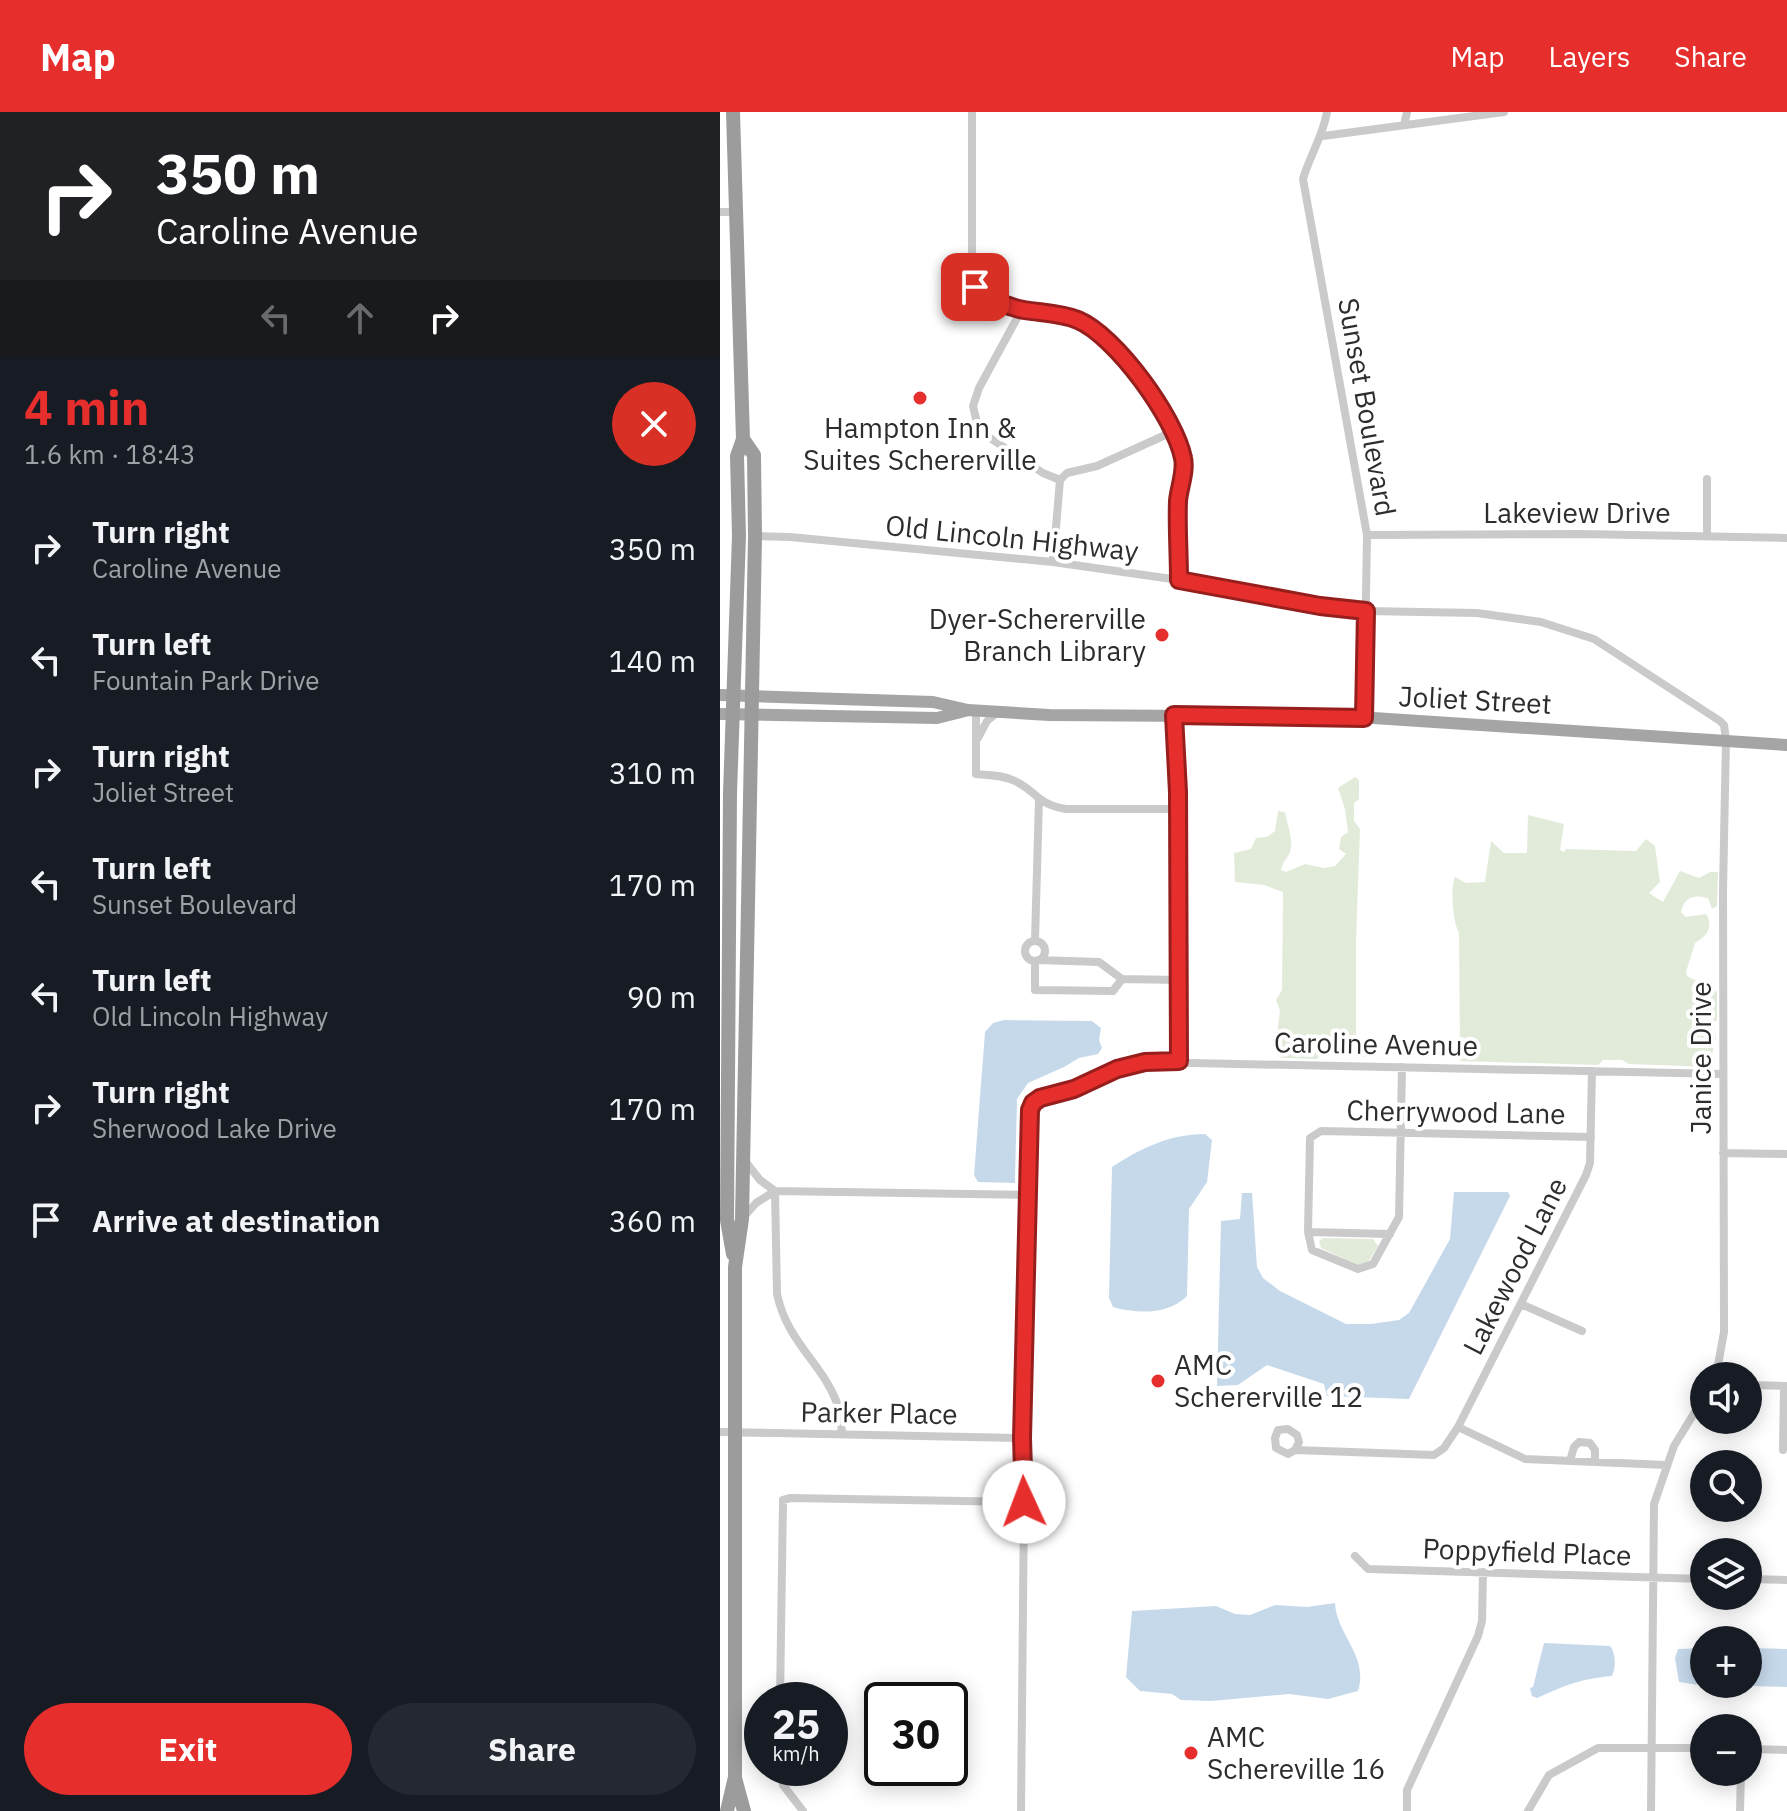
<!DOCTYPE html>
<meta charset="utf-8">
<style>
body{margin:0;font-family:"IBM Plex Sans",sans-serif;background:#242831;color:#f1f3f6;height:100vh;display:flex;flex-direction:column;font-size:30px;white-space:nowrap}
*{box-sizing:border-box;margin:0}
p{font-size:26px;color:#9ea1a6}
.icon{flex:none;width:44px;height:44px;fill:none;stroke:currentColor;stroke-width:2;stroke-linecap:round;stroke-linejoin:round}
.map{position:relative;flex:1;overflow:hidden}
.side{display:flex;flex-direction:column;background:#171b24;width:720px}
.side>*{flex:none}
.banner{background:#202124;color:#fff;overflow:hidden}
.fabs{position:absolute;left:970px;top:1250px;display:grid;gap:16px}
.fabs a{display:grid;place-items:center;width:72px;height:72px;border-radius:50%;background:#171b24;box-shadow:0 4px 20px #0003;font-size:40px}
.speed{position:absolute;left:24px;top:1570px;display:flex;gap:16px;font-size:40px;font-weight:700;text-align:center}
.speed>*{display:grid;place-content:center;width:104px;height:104px;border-radius:50%;background:#171b24;box-shadow:0 4px 20px #0003;line-height:1}
.speed small{font-size:20px;font-weight:400}
.speed .limit{border:4px solid #111;border-radius:12px;background:#fff;color:#111}
.pin{position:absolute;display:grid;place-items:center;width:68px;height:68px;color:#fff;margin:-34px;border-radius:16px;box-shadow:0 4px 12px #0006}
.me{position:absolute;width:88px;margin:-44px;rotate:358deg;stroke-linejoin:round;filter:drop-shadow(0 0 6px #0008)}
.turn{display:flex;align-items:center;gap:28px;height:168px;padding:0 24px;font-size:36px}
.turn .icon{width:104px;height:104px;stroke-width:2.5}
.turn b{display:block;font-size:56px;line-height:68px}
.lanes{display:flex;align-items:center;height:76px;padding:0 24px;background:#0003;justify-content:center;gap:40px;direction:ltr}
.lanes .off{opacity:.35}
.round{display:grid;place-items:center;flex:none;width:84px;height:84px;border-radius:42px;background:#242831}
.head{display:flex;align-items:center;justify-content:space-between;height:136px;padding:0 24px}
h1{font-size:48px;font-weight:700;line-height:60px;color:#e62f2d}
.action{display:flex;gap:16px;margin-top:auto;padding:16px 24px}
.action a{flex:1;height:92px;border-radius:48px;background:#e62f2d;color:#fff;font-size:32px;font-weight:700;line-height:92px;text-align:center}
.action a+a{background:#242831;color:#f1f3f6}
ul{padding:0;list-style:none}
li{display:flex;align-items:center;gap:24px;height:112px;padding:0 24px}
li div{flex:1}
li b{display:block;font-size:30px}
li em{font-style:normal}
header{display:flex;align-items:center;gap:48px;box-sizing:border-box;height:112px;padding:0 40px;background:#e62f2d;color:#fff}
header strong{font-size:38px}
nav{display:flex;gap:44px;margin-inline-start:auto;font-size:28px}
main{display:flex;flex:1;min-height:0}
.map>svg:first-child{display:block}
.green{fill:#e2ebda}
.water{fill:#c6d9eb}
.lines{fill:none;stroke-linecap:round;stroke-linejoin:round}
.minor{stroke:#cacaca;stroke-width:8}
.primary{stroke:#a5a5a5;stroke-width:12}
.trunk{stroke:#9c9c9c;stroke-width:14}
.route-casing{stroke:#961f1d;stroke-width:20}
.route{stroke:#e62f2d;stroke-width:14}
.poi-dot{fill:#e62f2d;stroke:#fff;stroke-width:3}
.labels{text-anchor:middle;stroke-width:8;stroke-linejoin:round;paint-order:stroke}
.street-label{font-size:28px;fill:#2d2d2d;stroke:#fff}
.poi-label{font-size:28px;fill:#2d2d2d;stroke:#fff;text-anchor:start}
</style>
<header>
<strong>Map</strong>
<nav><a>Map</a><a>Layers</a><a>Share</a></nav>
</header>
<main>
<section class="side">
<div class="banner">
<div class="turn"><svg class="icon" aria-label="right" viewBox="0 0 24 24"><path d="M7 20v-9h11M14 6l5 5-5 5"/></svg><div><b>350 m</b>Caroline Avenue</div></div>
<div class="lanes"><svg class="icon off" aria-label="left" viewBox="0 0 24 24"><path d="M17 20v-9H6M10 6l-5 5 5 5"/></svg><svg class="icon off" aria-label="ahead" viewBox="0 0 24 24"><path d="M12 20V5M6 11l6-6 6 6"/></svg><svg class="icon" aria-label="right" viewBox="0 0 24 24"><path d="M7 20v-9h11M14 6l5 5-5 5"/></svg></div>
</div>
<div class="head"><div><h1>4 min</h1><p>1.6 km · 18:43</p></div><a class="round" style="background:#d93025;color:#fff"><svg class="icon" aria-label="close" viewBox="0 0 24 24"><path d="M6 6l12 12M18 6L6 18"/></svg></a></div>
<ul>
<li><svg class="icon" aria-label="right" viewBox="0 0 24 24"><path d="M7 20v-9h11M14 6l5 5-5 5"/></svg><div><b>Turn right</b><p>Caroline Avenue</p></div><em>350 m</em></li>
<li><svg class="icon" aria-label="left" viewBox="0 0 24 24"><path d="M17 20v-9H6M10 6l-5 5 5 5"/></svg><div><b>Turn left</b><p>Fountain Park Drive</p></div><em>140 m</em></li>
<li><svg class="icon" aria-label="right" viewBox="0 0 24 24"><path d="M7 20v-9h11M14 6l5 5-5 5"/></svg><div><b>Turn right</b><p>Joliet Street</p></div><em>310 m</em></li>
<li><svg class="icon" aria-label="left" viewBox="0 0 24 24"><path d="M17 20v-9H6M10 6l-5 5 5 5"/></svg><div><b>Turn left</b><p>Sunset Boulevard</p></div><em>170 m</em></li>
<li><svg class="icon" aria-label="left" viewBox="0 0 24 24"><path d="M17 20v-9H6M10 6l-5 5 5 5"/></svg><div><b>Turn left</b><p>Old Lincoln Highway</p></div><em>90 m</em></li>
<li><svg class="icon" aria-label="right" viewBox="0 0 24 24"><path d="M7 20v-9h11M14 6l5 5-5 5"/></svg><div><b>Turn right</b><p>Sherwood Lake Drive</p></div><em>170 m</em></li>
<li><svg class="icon" aria-label="arrive" viewBox="0 0 24 24"><path d="M6 21V4h12l-3 4 3 4H6"/></svg><div><b>Arrive at destination</b></div><em>360 m</em></li>
</ul>
<div class="action"><a>Exit</a><a>Share</a></div>
</section>
<div class="map">
<svg width="1067" height="1699" viewBox="0 0 1067 1699">
<rect width="100%" height="100%" fill="#fff"/>
<path class="green" d="M635 665 639 668V687L634 691V709L640 717 636 830V929L639 935 651 940 645 945 613 943 606 937 602 939 597 947 562 946 555 941 560 898 556 888 562 878 563 780 544 773 515 770 514 741 531 737 536 726 547 725 555 719 558 699 565 700C567 712 574 727 570 740 567 747 563 749 561 758L566 760 585 752 604 756 615 754 626 742 619 737 621 725 628 720 625 697 618 676Z
M808 703 844 712 840 738 844 740 846 737 916 739 926 727 935 734 940 770 929 781 943 790 960 759 979 766 990 760H998L997 794 992 797 988 786C974 782 964 785 961 800L966 805 986 802C994 815 987 824 975 831L966 860 967 864 997 880V908L987 915 996 925 991 948 992 955 909 952 902 948H883L878 953 740 949 739 821C733 811 730 776 735 765L746 771 765 770 771 729 784 741H807Z
M603 1126 653 1127 658 1134 648 1150 638 1153 601 1136 599 1129Z"/>
<path class="water" d="M284 908 372 909 381 916 379 928 382 936 378 942 359 946 344 955 308 971 297 987 295 1066V1071L258 1070 254 1063 265 920 273 911Z
M485 1022 492 1028 487 1070 469 1097 467 1184C448 1203 417 1202 393 1195L389 1186 392 1055C421 1036 450 1022 485 1022Z
M734 1080H788L790 1084 689 1287 607 1284 604 1272 547 1253 518 1273 497 1274 501 1109 520 1107 522 1081H532L537 1155 543 1166 560 1179 626 1212H651L679 1208 689 1201 730 1127Z
M615 1491C617 1524 649 1544 638 1579L608 1587 569 1582 491 1589 461 1588 452 1582 420 1579 406 1565 412 1499 496 1494 515 1502 530 1503 555 1493 587 1495Z
M824 1531 890 1534C896 1541 896 1556 892 1564 860 1567 846 1573 817 1586L812 1584 810 1576 813 1575Z
M984 1536V1572H1028V1536L1067 1537V1575L979 1573 959 1570 955 1546 958 1537Z"/>
<g class="lines">
<path class="minor" d="M252 0V163C257 186 281 190 302 197
M607 0C603 24 590 43 583 67L647 423 644 606
M684 13 687 0
M603 24 784 0
M0 100H16
M452 320 377 354 347 361 340 368 323 361 270 326 258 315 253 294 259 276 302 197C321 199 344 201 361 210 401 231 452 302 463 346 466 358 460 375 459 388 456 414 459 442 459 468
M987 367V424
M647 423 861 422 1067 426
M35 424 70 425 333 450 459 468 600 494 646 499 757 501 821 510 874 527 1000 609 1004 613 1006 628 1003 778 1004 1220 996 1264
M333 450 340 368
M256 599V662C269 663 283 663 295 669 318 680 316 692 346 697H458
M454 603 458 680 459 949
M258 626 267 609 278 600
M315 828 319 687
M305 839a10 10 0 1 1 20 0a10 10 0 1 1-20 0Z
M318 848 379 850 402 867
M315 849V878L393 879 402 867 459 868
M682 955 679 1105 653 1152 638 1157 592 1138 588 1120 590 1026 601 1019 871 1025
M1003 1041 1067 1042
M25 1049 40 1068 55 1079
M55 1079 57 1182C67 1230 102 1251 117 1291 121 1301 121 1311 122 1322
M23 1106 36 1091 55 1079 307 1083
M588 1120 670 1122
M801 1192 862 1219
M1028 1273 1067 1274
M738 1315 805 1347 946 1353
M0 1320 302 1326
M575 1338 579 1330 577 1323 568 1317 558 1318 555 1326 556 1336 568 1342 575 1338 714 1343 724 1336 738 1315 866 1063 870 1051 872 959
M1063 1338 1064 1274
M850 1349 854 1335 859 1330 870 1331 875 1338V1350
M635 1444 648 1457 984 1467
M1028 1467 1067 1468
M60 1588 63 1388 71 1386 304 1390
M1028 1637 1067 1638
M59 1656 63 1673 83 1699
M301 1699 304 1390 302 1326 309 1005 312 994 320 986 354 977 397 957 425 950 1003 962
M687 1699V1678L758 1524 762 1509 763 1460
M808 1699 829 1663 878 1636H984
M931 1699 934 1392 954 1334 984 1285
M1020 1699 1021 1660"/>
<path class="primary" d="M0 583 213 590 248 598 329 603 638 605 1067 633
M0 602 217 606 245 599"/>
<path class="trunk" d="M13 1142 7 1108 10 681 19 424 17 344 23 327 13 0
M15 1666 24 1699
M7 1699 15 1665V1155L22 1107 35 424 34 343 23 327"/>
</g>
<g class="lines">
<g class="route-casing">
<path id="route" d="M255 175C269 186 286 195 304 198 322 201 341 201 358 208 396 224 455 306 463 346 466 359 459 376 458 389 457 415 459 442 459 468L600 494 646 499 644 606 454 603 458 680 459 949 425 950 397 957 354 977 320 986 313 991 310 998 302 1326 304 1390"/>
</g>
<use href="#route" class="route"/>
</g>
<g class="poi-dot">
<circle cx="200" cy="286" r="8"/>
<circle cx="442" cy="523" r="8"/>
<circle cx="438" cy="1269" r="8"/>
<circle cx="471" cy="1641" r="8"/>
</g>
<g class="labels">
<g class="street-label">
<text transform="translate(647 295) rotate(80)" y="10">Sunset Boulevard</text>
<text x="857" y="411">Lakeview Drive</text>
<text transform="translate(292 426) rotate(6)" y="10">Old Lincoln Highway</text>
<text transform="translate(755 588) rotate(3)" y="10">Joliet Street</text>
<text transform="translate(656 932) rotate(1)" y="10">Caroline Avenue</text>
<text transform="translate(981 946) rotate(-90)" y="10">Janice Drive</text>
<text transform="translate(736 1000) rotate(1)" y="10">Cherrywood Lane</text>
<text transform="translate(795 1154) rotate(-63)" y="10">Lakewood Lane</text>
<text transform="translate(159 1301) rotate(1)" y="10">Parker Place</text>
<text transform="translate(807 1440) rotate(2)" y="10">Poppyfield Place</text>
</g>
<g class="poi-label">
<text x="200" y="326" text-anchor="middle">Hampton Inn &amp;<tspan x="200" dy="32">Suites Schererville</tspan></text>
<text x="426" y="517" text-anchor="end">Dyer-Schererville<tspan x="426" dy="32">Branch Library</tspan></text>
<text x="454" y="1263">AMC<tspan x="454" dy="32">Schererville 12</tspan></text>
<text x="487" y="1635">AMC<tspan x="487" dy="32">Schereville 16</tspan></text>
</g>
</g>
</svg>
<div class="fabs">
<a><svg class="icon" aria-label="sound" viewBox="0 0 24 24"><path d="M4 9h4l5-4v14l-5-4H4zM17 9q2 3 0 6"/></svg></a>
<a><svg class="icon" aria-label="search" viewBox="0 0 24 24"><circle cx="10" cy="10" r="6"/><path d="M15 15l6 6"/></svg></a>
<a><svg class="icon" aria-label="layers" viewBox="0 0 24 24"><path d="M12 4l9 5-9 5-9-5zM3 14l9 5 9-5"/></svg></a>
<a>+</a>
<a>−</a>
</div>
<div class="speed"><div>25<small>km/h</small></div><div class="limit">30</div></div>
<div class="pin" style="left:255px;top:175px;background:#d93025"><svg class="icon" aria-label="arrive" viewBox="0 0 24 24"><path d="M6 21V4h12l-3 4 3 4H6"/></svg></div>
<svg class="me" style="left:304px;top:1390px" viewBox="-20 -20 40 40"><circle r="19" fill="#fff"/><path d="M0-13L10 11 0 6-10 11z" fill="#e62f2d"/></svg>
</div>
</main>
